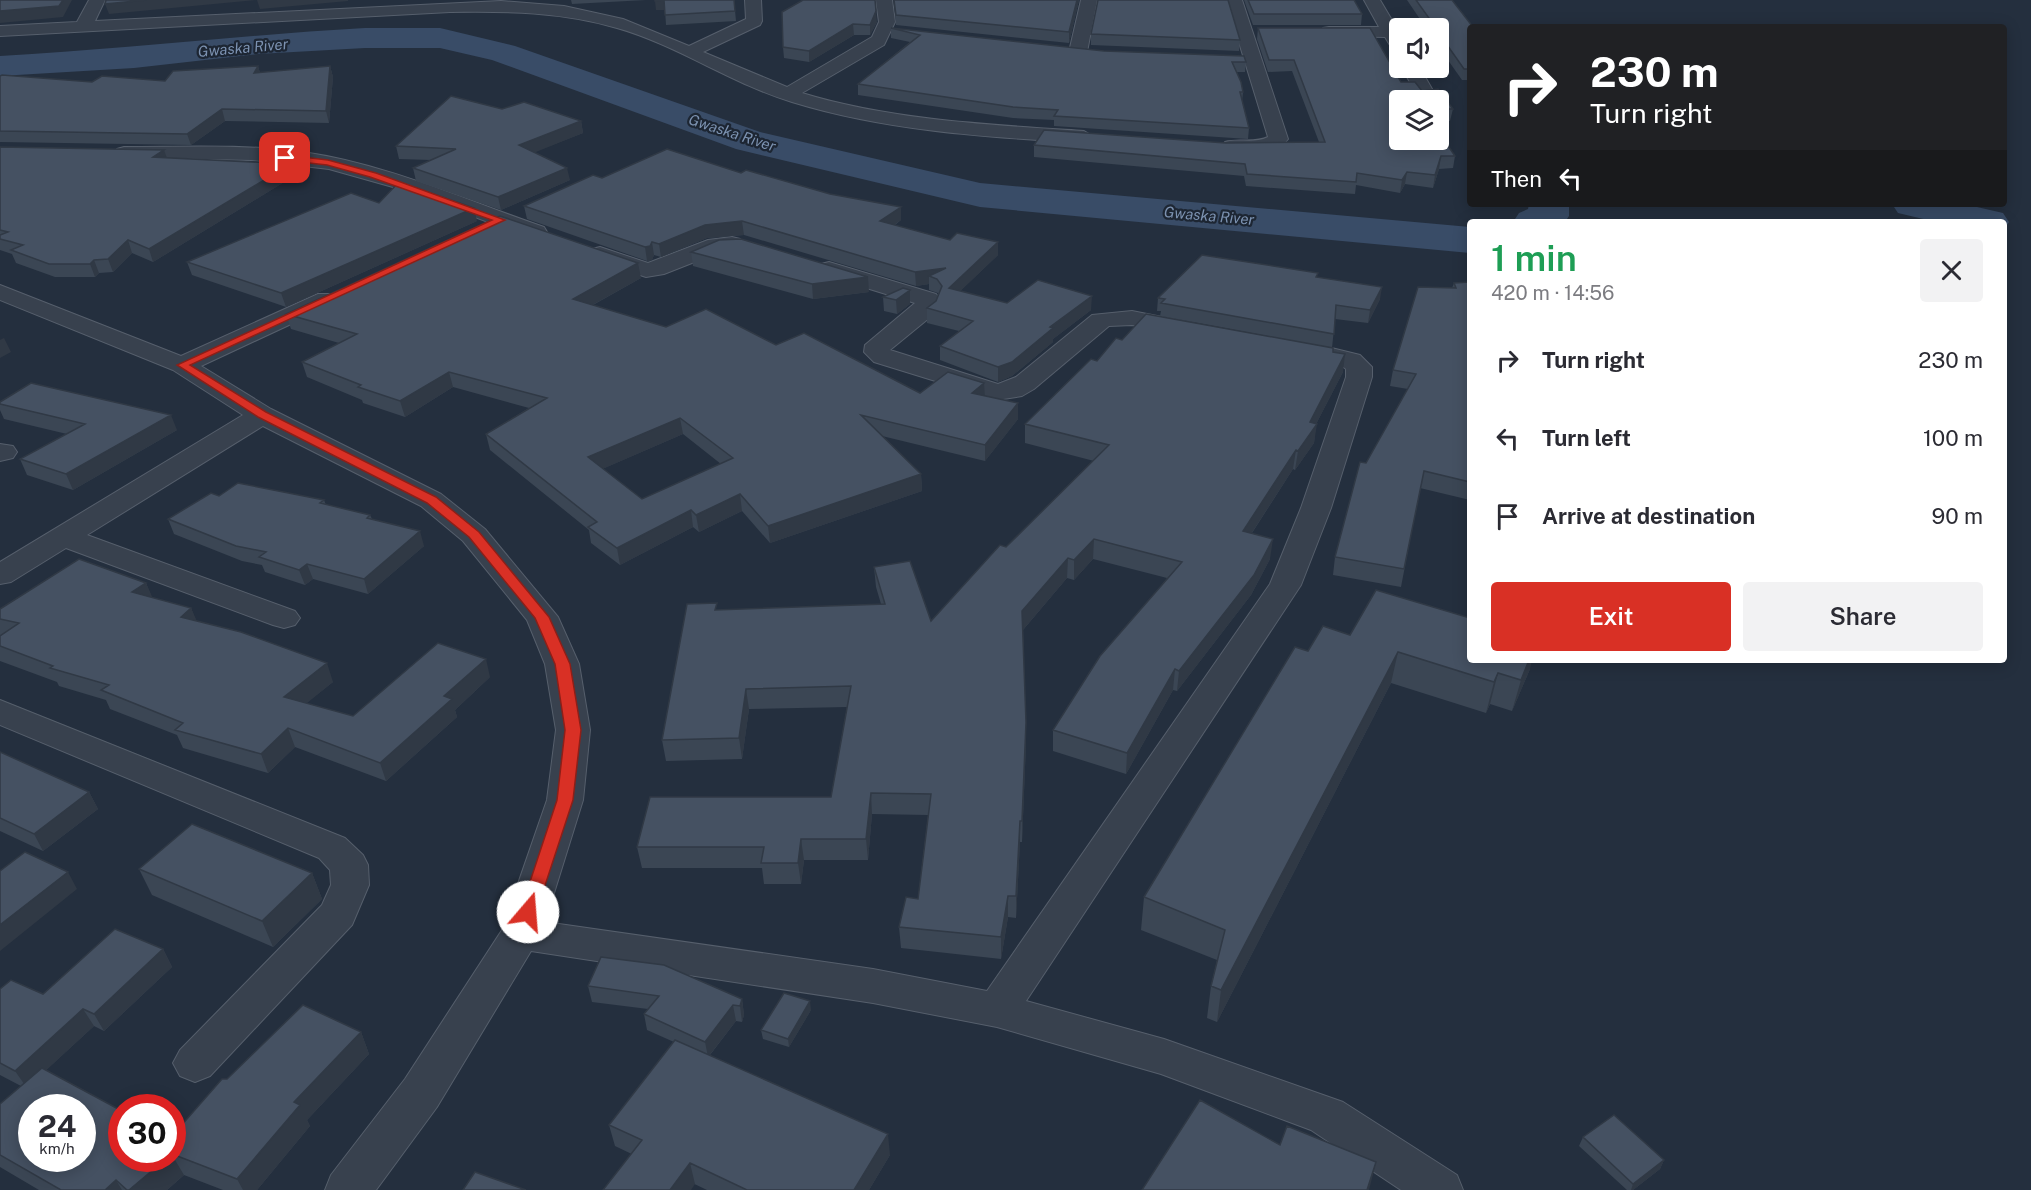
<!DOCTYPE html>
<meta charset="utf-8">
<style>
body{margin:0;font-family:"Public Sans",sans-serif;background:#f2f2f3;color:#2b2b33;height:100vh;display:flex;flex-direction:column;font-size:22px;white-space:nowrap}
*{box-sizing:border-box;margin:0}
p{font-size:20px;color:#7c7c81}
.icon{flex:none;width:33px;height:33px;fill:none;stroke:currentColor;stroke-width:2;stroke-linecap:round;stroke-linejoin:round}
.map{position:relative;flex:1;overflow:hidden}
.drawer{position:absolute;left:1467px;top:219px;width:540px;height:444px;display:flex;flex-direction:column;background:#fff;border-radius:6px;box-shadow:0 3px 15px #0003}
.drawer>*{flex:none}
.hud{position:absolute;left:1467px;top:24px;width:540px;height:183px;border-radius:6px;box-shadow:0 3px 15px #0003;background:#202124;color:#fff;overflow:hidden}
.fabs{position:absolute;left:1389px;top:18px;display:grid;gap:12px}
.fabs a{display:grid;place-items:center;width:60px;height:60px;border-radius:6px;background:#fff;box-shadow:0 3px 15px #0003;font-size:30px}
.speed{position:absolute;left:18px;top:1094px;display:flex;gap:12px;font-size:30px;font-weight:700;text-align:center}
.speed>*{display:grid;place-content:center;width:78px;height:78px;border-radius:50%;background:#fff;box-shadow:0 3px 15px #0003;line-height:1}
.speed small{font-size:15px;font-weight:400}
.speed .limit{border:9px solid #d22;background:#fff;color:#111}
.pin{position:absolute;display:grid;place-items:center;width:51px;height:51px;color:#fff;margin:-26px;border-radius:12px;box-shadow:0 3px 9px #0006}
.me{position:absolute;width:66px;margin:-33px;rotate:18deg;stroke-linejoin:round;filter:drop-shadow(0 0 4px #0008)}
.turn{display:flex;align-items:center;gap:21px;height:126px;padding:0 24px;font-size:27px}
.turn .icon{width:78px;height:78px;stroke-width:2.5}
.turn b{display:block;font-size:42px;line-height:51px}
.then{display:flex;align-items:center;height:57px;padding:0 24px;background:#0003;gap:12px;font-size:22px}
.round{display:grid;place-items:center;flex:none;width:63px;height:63px;border-radius:6px;background:#f2f2f3}
.headline{display:flex;align-items:center;justify-content:space-between;height:102px;padding:0 24px}
h1{font-size:36px;font-weight:600;line-height:45px;color:#1e9e55}
.action{display:flex;gap:12px;margin-top:auto;padding:12px 24px}
.action a{flex:1;height:69px;border-radius:6px;background:#d93025;color:#fff;font-size:24px;font-weight:600;line-height:69px;text-align:center}
.action a+a{background:#f2f2f3;color:#2b2b33}
ul{padding:0;list-style:none}
li{display:flex;align-items:center;gap:18px;height:78px;padding:0 24px}
li div{flex:1}
li b{display:block;font-size:22px}
li em{font-style:normal}
.map>svg:first-child{display:block}
.lines{fill:none;stroke-linecap:round;stroke-linejoin:round}
.river{fill:#394c67;fill-rule:evenodd}
.street-casing{stroke:#565f6c;stroke-width:2}
.street{fill:#38414e;fill-rule:evenodd}
.wall{fill:#3b4654;fill-rule:evenodd}
.shaded-wall{fill:#303945}
.building{fill:#455162;stroke:#303945;stroke-width:1.5;fill-rule:evenodd}
.route{fill:#d93025;stroke:#8d1f18;stroke-width:1.5}
.labels{text-anchor:middle;stroke-width:4.5;stroke-linejoin:round;paint-order:stroke}
.far-water-label{font-size:15px;font-style:italic;fill:#7c92b1;stroke:#1d2633}
</style>
<div class="map">
<svg width="2031" height="1190" viewBox="0 0 2031 1190">
<rect width="100%" height="100%" fill="#242f3e"/>
<g class="lines">
<path class="river" d="M365 28H440L515 46 760 132 980 183 1470 227V253L980 207 736 149 492 60 440 48H365L258 54 134 68 0 76V56C122 49 243 35 365 28Z
M1529 204H1569V216L1565 222H1513L1519 213 1528 209Z
M1892 204H1964L2003 213 2009 222 2004 229V222H1936L1898 213Z"/>
<g class="street-casing">
<path id="street" d="M89 0H105L95 21 501 1 564 6 623 19 689 46 746 19 745 0H761L762 21 760 25 703 52 787 87 872 37 879 22 876 0H892L895 22 884 45 802 93C890 120 992 125 1084 131L1094 137 1084 143C987 137 886 131 792 102 732 84 677 45 617 28 562 12 506 11 450 12L0 36V26L77 22Z
M1081 0H1097L1087 52 1078 57 1069 52Z
M1226 0H1242L1288 139C1275 157 1244 155 1225 150L1222 146 1225 142C1239 138 1254 144 1268 137Z
M1364 0H1380L1399 32 1400 51 1393 50 1385 37 1323 36 1321 32 1323 28 1329 27H1379Z
M1402 68H1420L1436 96 1434 100H1420Z
M124 147C184 147 244 144 303 152 387 164 465 200 544 227L547 232 544 237H528L400 189 329 169 252 160 117 157 114 153 117 149Z
M732 237 740 239 743 244 740 249 720 252 664 274 646 277 592 259 589 254 592 249 600 247 648 263 708 240Z
M829 262 936 294 940 299 934 314 890 350 998 384 1016 377 1092 315 1132 311 1192 323 1195 328 1192 333 1183 335 1132 325 1109 326 1034 389 1022 396 997 400 874 362 864 352 865 345 915 303 821 274 817 269 821 264Z
M0 285 181 356 318 294H334L338 299 334 304 201 366 271 409 441 494 485 529 558 617 579 664 590 730 583 800 545 922 873 969 987 991 1270 584 1301 508 1346 377V369L1342 366 1294 354 1290 349 1294 344 1303 341 1360 355 1372 367V377L1331 508 1301 585 1026 1001 1164 1039 1343 1102 1457 1175 1463 1190H1401L1311 1130 1161 1074 997 1027 873 1003 531 951 437 1107 376 1190H325L331 1175 405 1079 502 930 547 800 556 730 545 664 527 620 463 541 421 506 263 426 87 535 295 611 300 618 295 625 284 628 273 625 66 548 11 582 0 584V562L243 415 173 370 0 300Z
M0 444 13 446 17 452 13 458 0 461Z
M0 700 345 838 363 855 368 865 369 885 352 925 210 1076 195 1082 180 1076 173 1063 180 1050 322 905 331 885 330 870 319 858 0 725Z"/>
</g>
<use href="#street" class="street"/>
</g>
<path class="wall" d="M571 0H646L572 4Z
M734 0 736 21 666 25 665 10H656Z
M803 0 877 22 870 35H854L809 62 784 58 783 47Z
M894 0H1079L1069 43 896 25Z
M1244 0H1354L1362 14 1361 25H1253Z
M1407 0H1452L1470 27V80H1462L1438 46V28H1426Z
M891 28 1104 51 1246 62 1245 72H1237L1243 92 1242 102 1249 128 1248 139 1054 126V120L1013 118 858 95V84L910 42 891 38Z
M1258 28H1370L1401 82H1415L1422 91 1438 89 1453 109 1450 121H1438V100H1400V140H1438V131L1455 156 1453 168 1439 169 1433 188 1405 184 1400 193 1356 185 1355 194 1246 186 1244 176 1034 157V145L1044 130 1226 143 1319 142 1292 71 1268 72 1257 39Z
M1091 34 1240 40 1239 51 1091 45Z
M258 66 260 73 330 66 333 77 329 123 225 121 191 145 0 142V76L92 82 165 81Z
M502 109 581 121 583 133 534 152 570 180 501 210 416 181 413 168 431 160 399 159 396 146Z
M0 147 167 158 294 176 153 262 132 253 113 272 99 273 95 277H55L16 263 12 254 0 250Z
M741 173 901 220 895 225 950 240 998 242V255L960 291 1007 303 1091 310 1053 339V342L1012 376 998 382 940 360V346L959 331 927 323V308L936 301 938 294V293L929 290V284L916 286 744 235 707 238 661 257 654 255 652 260 647 261 527 219 524 206 602 178Z
M477 221 286 307 192 275 187 262Z
M691 252 869 292 813 299 693 266Z
M641 278 593 305 666 327 776 345 920 393 985 396 1018 419 985 461 882 436 921 474 922 491 770 543 742 511 699 532 693 527 620 565 591 543 589 530 490 450 486 434 529 408 453 387 405 417 363 403 362 400 307 377 302 362 339 343 291 329 286 314ZM683 434 721 464 642 499 602 469Z
M1318 278 1380 299 1368 323 1335 319 1332 348 1160 316 1161 311H1157L1158 298Z
M1470 282V500L1420 488 1401 587 1333 575 1335 557 1366 463 1408 389 1390 386 1393 370 1452 288 1454 283Z
M910 290V304L897 314 884 311 883 297Z
M1122 340 1333 352 1343 372 1316 424 1314 443 1295 470 1293 469 1252 533 1270 559 1251 595 1177 691 1173 690 1126 774 1053 751V730L1167 578 1093 559 1074 580 1067 578 1023 630 1026 743 1022 842H1020L1016 918 1008 917 1001 959 901 948 899 927 918 899 928 815 872 814 868 860H804L801 884H764L762 868H642L637 847 831 797 847 707 749 709 742 759 666 761 662 740 718 610 881 604 876 587 874 567 931 621 1094 461 1025 443V424Z
M0 402 177 430 73 490 27 475 20 459 67 434 4 419 0 410Z
M219 496 324 500 326 505 370 515 372 519 424 546 368 594 313 579 305 585 265 572 262 565 242 561 174 534 168 519Z
M146 583 152 598 191 608 196 621 333 682 306 703 353 716 490 677 455 710 457 717 386 781 295 747 268 773 183 748 177 735 110 709 106 700 59 686 57 682 0 661V636L1 635H0V609Z
M1350 635 1530 669 1512 711 1490 704 1486 713 1391 683 1217 1022 1207 1018 1211 986 1217 960 1141 930 1144 897 1308 651Z
M0 752 89 792 98 809 43 851 0 831Z
M139 869 312 873 322 899 273 947 152 895Z
M163 949 172 967 104 1031 94 1026 46 1070 122 1158H172V1136L227 1079 361 1032 369 1054 307 1120 310 1126 257 1190H223L184 1175 167 1190H39L0 1167V1104L21 1086 0 1075V989L43 994Z
M588 986 742 999 744 1015 742 1022 736 1021 710 1055 890 1155 869 1190H707L615 1146 609 1125 674 1042 647 1030 644 1014 648 1009 592 1002Z
M811 1010 789 1047 763 1039 761 1030Z
M1583 1137 1664 1160 1660 1169 1633 1190H1627L1579 1146Z"/>
<path class="shaded-wall" d="M63 0H72L63 17 0 23V11Z
M146 0H348V1L260 9 257 0 109 14 105 4Z
M664 0 665 10H656L655 1Z
M1077 0H1079L1069 43V32Z
M876 11 877 22 870 35V25Z
M853 24 854 35 809 62V51Z
M258 66 261 77 254 73Z
M330 66 333 77 329 123 326 111Z
M222 109 225 121 191 145 187 134Z
M581 121 583 133 521 158 519 145Z
M164 150 168 161 153 157Z
M1441 156 1439 169 1433 188 1435 175Z
M291 164 294 176 153 262 149 249Z
M567 168 570 180 501 210 498 197Z
M1407 172 1405 184 1400 193 1402 180Z
M901 207V220L881 234 880 221Z
M474 208 477 221 286 307 281 293Z
M742 221 744 235 707 238 661 257 659 244 705 225Z
M128 240 132 253 113 272 108 259Z
M652 242 654 255 652 260 647 261 645 247Z
M998 242V255L949 302V288Z
M94 260 99 273 95 277 90 264Z
M638 263 641 278 576 314 573 299Z
M946 268 937 279 929 276V284L916 286 915 272Z
M868 277 869 292 813 299 812 284Z
M1382 287 1380 299 1368 323 1370 310Z
M910 290V304L897 314 896 300Z
M1092 296 1091 310 1053 339V342L1012 376 998 382V367Z
M4 338 11 352 0 358V340Z
M1345 354 1343 372 1315 426 1317 424 1314 443 1295 470 1298 451 1310 422Z
M449 372 453 387 405 417 400 401Z
M984 383 985 399 972 393Z
M1018 403V419L985 461V445Z
M171 415 177 430 73 490 66 474Z
M680 418 683 434 591 474 588 457Z
M1296 450 1293 469 1240 551 1243 531Z
M921 474 922 491 770 543 768 526Z
M740 494 742 511 699 532 696 515Z
M691 510 693 527 620 565 617 548Z
M420 531 424 546 368 594 364 579Z
M1094 539 1093 559 1074 580V560Z
M1273 539 1270 559 1251 595 1177 691 1179 671Z
M1068 558 1067 578 1022 631V611Z
M307 564 313 579 305 585 299 570Z
M146 583 154 601 132 592Z
M191 608 199 626 181 617Z
M1398 652 1391 683 1217 1022 1221 990Z
M486 659 490 677 455 710 457 717 386 781 380 763 444 696Z
M1529 660H1532L1530 669 1512 711 1521 680Z
M327 663 333 682 291 716 284 697Z
M1175 669 1173 690 1126 774 1127 753Z
M1498 673 1490 704 1486 713 1494 682Z
M746 689 749 709 742 759 739 738Z
M1026 722V743L1022 842V821Z
M288 728 295 747 268 773 261 754Z
M89 792 98 809 43 851 34 834Z
M871 793 872 814 868 860 866 839Z
M1020 821V842L1016 918V896Z
M801 839 804 860 801 884 798 863Z
M68 872 77 889 0 951V925Z
M312 873 322 899 273 947 262 921Z
M1008 896V917L1001 959V937Z
M163 949 172 967 104 1031 94 1014Z
M742 999 744 1015 742 1022 740 1006Z
M810 1001 811 1010 789 1047 788 1039Z
M733 1005 736 1021 708 1057 705 1042Z
M83 1009 94 1026 27 1088 15 1071Z
M361 1032 369 1054 307 1120 310 1126 257 1190H243L237 1179 294 1102Z
M122 1112V1133L113 1119Z
M888 1134 890 1155 869 1190H854Z
M172 1155 184 1175 167 1190H129L167 1158H172Z
M1664 1160 1660 1169 1633 1190H1631L1633 1184Z
M1376 1162 1369 1190H1367Z
M690 1163 695 1184 691 1190H670Z
M116 1180 122 1190H105Z"/>
<path class="building" d="M0 0H63L59 6 0 11Z
M106 0H146L105 4Z
M655 0H734L735 11 665 15 664 0 655 1Z
M803 0H875L876 11 870 25 853 24 809 51 783 47 782 12Z
M894 0H1077L1069 32 896 15Z
M1098 0H1228L1240 40 1091 34Z
M1248 0H1354L1362 14H1254Z
M1416 0H1452L1473 27H1470V69H1464L1438 32V28H1436Z
M891 28 1104 51 1244 56 1246 62H1232L1241 82 1243 92H1240L1249 128 1054 116 1058 110 1013 107 858 84 920 35Z
M1258 28H1370L1401 82H1415L1422 91 1438 89 1453 109H1438V100H1400V140H1438V131L1455 156H1441L1435 175 1407 172 1402 180 1357 173 1356 182 1247 174 1245 164 1034 145 1044 130 1226 143 1325 142 1294 60H1269Z
M258 66 254 73 330 66 326 111 222 109 187 134 0 131V76L2 75 92 82 102 76 165 81 173 71Z
M451 96 502 109 524 102 581 121 519 145 567 168 498 197 413 168 456 149 396 146Z
M0 147 164 150 153 157 291 164 149 249 128 240 108 259 94 260 90 264H49L11 250 23 245 0 239V235L8 232 0 230Z
M667 149 741 173 746 170 830 194 901 207 880 221 950 240 957 233 998 242 949 288 1007 303 1038 280 1092 296 1050 327 1053 328 1012 362 998 367 940 346 973 321 927 308 936 301 942 286 937 279 929 276 946 268 915 272 742 221 705 225 659 244 652 242 650 246 645 247 524 206 593 175 602 178Z
M399 182 474 208 281 293 187 262 351 193 379 203Z
M500 216 638 263 573 299 666 327 706 309 776 345 804 333 920 393 948 372 984 383 972 393 1018 403 985 445 861 415 921 474 768 526 740 494 696 515 691 510 617 548 588 527 597 522 486 434 547 398 449 372 400 401 358 387 361 385 302 362 357 334 286 314ZM680 418 733 458 642 499 588 457Z
M741 239 868 277 812 284 691 252 719 240Z
M1202 255 1318 273 1316 277 1382 287 1370 310 1336 305 1334 334 1161 303 1165 299 1158 298Z
M1470 282V482L1424 471 1404 569 1335 557 1360 462 1366 463 1416 374 1393 370 1418 287 1456 288 1454 283Z
M903 288 910 290 896 300 883 297Z
M1146 314 1333 348V352L1345 354 1310 422 1317 424 1298 451 1296 450 1243 531 1273 539 1254 575 1179 671 1175 669 1127 753 1053 730 1100 656 1182 562 1094 539 1074 560 1068 558 1022 611 1026 722 1022 821H1020L1016 896H1008L1001 937 899 927 906 897 918 899 931 794 871 793 866 839H801L798 863H761L764 847H637L650 797H831L851 686 746 689 739 738 662 740 687 604 717 603 715 610 885 604 874 567 910 561 931 621 1000 545 1006 547 1109 445 1025 424 1091 359 1097 361 1116 338 1122 340Z
M31 383 171 415 66 474 20 459 85 424 0 404V402Z
M238 483 324 500 320 503 370 515 367 518 420 531 364 579 307 564 299 570 259 557 266 552 236 546 168 519 211 493 219 496Z
M79 559 146 583 132 592 191 608 181 617 241 632 327 663 284 697 353 716 438 643 486 659 444 696 452 699 380 763 288 728 261 754 175 730 183 723 101 690 109 685 50 668 53 666 0 646V636L19 623 0 619V609Z
M1376 590 1470 618V660H1529L1521 680 1498 673 1494 682 1398 652 1221 990 1211 986 1225 930 1144 897 1295 647 1308 651 1323 626 1350 635Z
M0 752 89 792 34 834 0 818Z
M192 824 312 873 262 921 139 869Z
M25 852 68 872 0 925V871Z
M115 929 163 949 94 1014 83 1009 15 1071 0 1063V989L11 980 43 994Z
M601 957 664 965 742 999 740 1006 733 1005 705 1042 644 1014 659 996 588 986Z
M784 993 810 1001 788 1039 761 1030Z
M303 1005 361 1032 294 1102 300 1105 237 1179 172 1154V1136L222 1079H227Z
M675 1040 888 1134 854 1190H747L690 1163 670 1190H603L642 1140 609 1125Z
M42 1068 122 1111 113 1119 122 1124V1158H167L129 1190H127L116 1180 105 1190H61L0 1155V1104ZM32 1107H82V1158H32Z
M1200 1100 1280 1145 1287 1126 1376 1162 1367 1190H1142Z
M1614 1115 1664 1160 1633 1184 1583 1137Z
M475 1172 526 1190H463Z"/>
<path class="route" d="M285 155 328 160 376 173 505 220 190 365 266 412 436 497 479 532 549 617 570 664 581 730 573 800 535 916H522L520 912 557 800 565 730 555 664 535 618 469 537 427 503 258 417 177 365 492 220 370 177 327 165 282 160 281 158Z"/>
<g class="labels">
<g class="far-water-label">
<text transform="translate(243 48) rotate(-5)" y="5">Gwaska River</text>
<text transform="translate(732 133) rotate(18)" y="5">Gwaska River</text>
<text transform="translate(1209 216) rotate(5)" y="5">Gwaska River</text>
</g>
</g>
</svg>
<div class="fabs">
<a><svg class="icon" aria-label="sound" viewBox="0 0 24 24"><path d="M4 9h4l5-4v14l-5-4H4zM17 9q2 3 0 6"/></svg></a>
<a><svg class="icon" aria-label="layers" viewBox="0 0 24 24"><path d="M12 4l9 5-9 5-9-5zM3 14l9 5 9-5"/></svg></a>
</div>
<div class="speed"><div>24<small>km/h</small></div><div class="limit">30</div></div>
<div class="pin" style="left:285px;top:158px;background:#d93025"><svg class="icon" aria-label="arrive" viewBox="0 0 24 24"><path d="M6 21V4h12l-3 4 3 4H6"/></svg></div>
<svg class="me" style="left:528px;top:912px" viewBox="-20 -20 40 40"><circle r="19" fill="#fff"/><path d="M0-13L10 11 0 6-10 11z" fill="#d93025"/></svg>
<div class="hud">
<div class="turn"><svg class="icon" aria-label="right" viewBox="0 0 24 24"><path d="M7 20v-9h11M14 6l5 5-5 5"/></svg><div><b>230 m</b>Turn right</div></div>
<div class="then">Then<svg class="icon" aria-label="left" viewBox="0 0 24 24"><path d="M17 20v-9H6M10 6l-5 5 5 5"/></svg></div>
</div>
<section class="drawer">
<div class="headline"><div><h1>1 min</h1><p>420 m · 14:56</p></div><a class="round"><svg class="icon" aria-label="close" viewBox="0 0 24 24"><path d="M6 6l12 12M18 6L6 18"/></svg></a></div>
<ul>
<li><svg class="icon" aria-label="right" viewBox="0 0 24 24"><path d="M7 20v-9h11M14 6l5 5-5 5"/></svg><div><b>Turn right</b></div><em>230 m</em></li>
<li><svg class="icon" aria-label="left" viewBox="0 0 24 24"><path d="M17 20v-9H6M10 6l-5 5 5 5"/></svg><div><b>Turn left</b></div><em>100 m</em></li>
<li><svg class="icon" aria-label="arrive" viewBox="0 0 24 24"><path d="M6 21V4h12l-3 4 3 4H6"/></svg><div><b>Arrive at destination</b></div><em>90 m</em></li>
</ul>
<div class="action"><a>Exit</a><a>Share</a></div>
</section>
</div>
